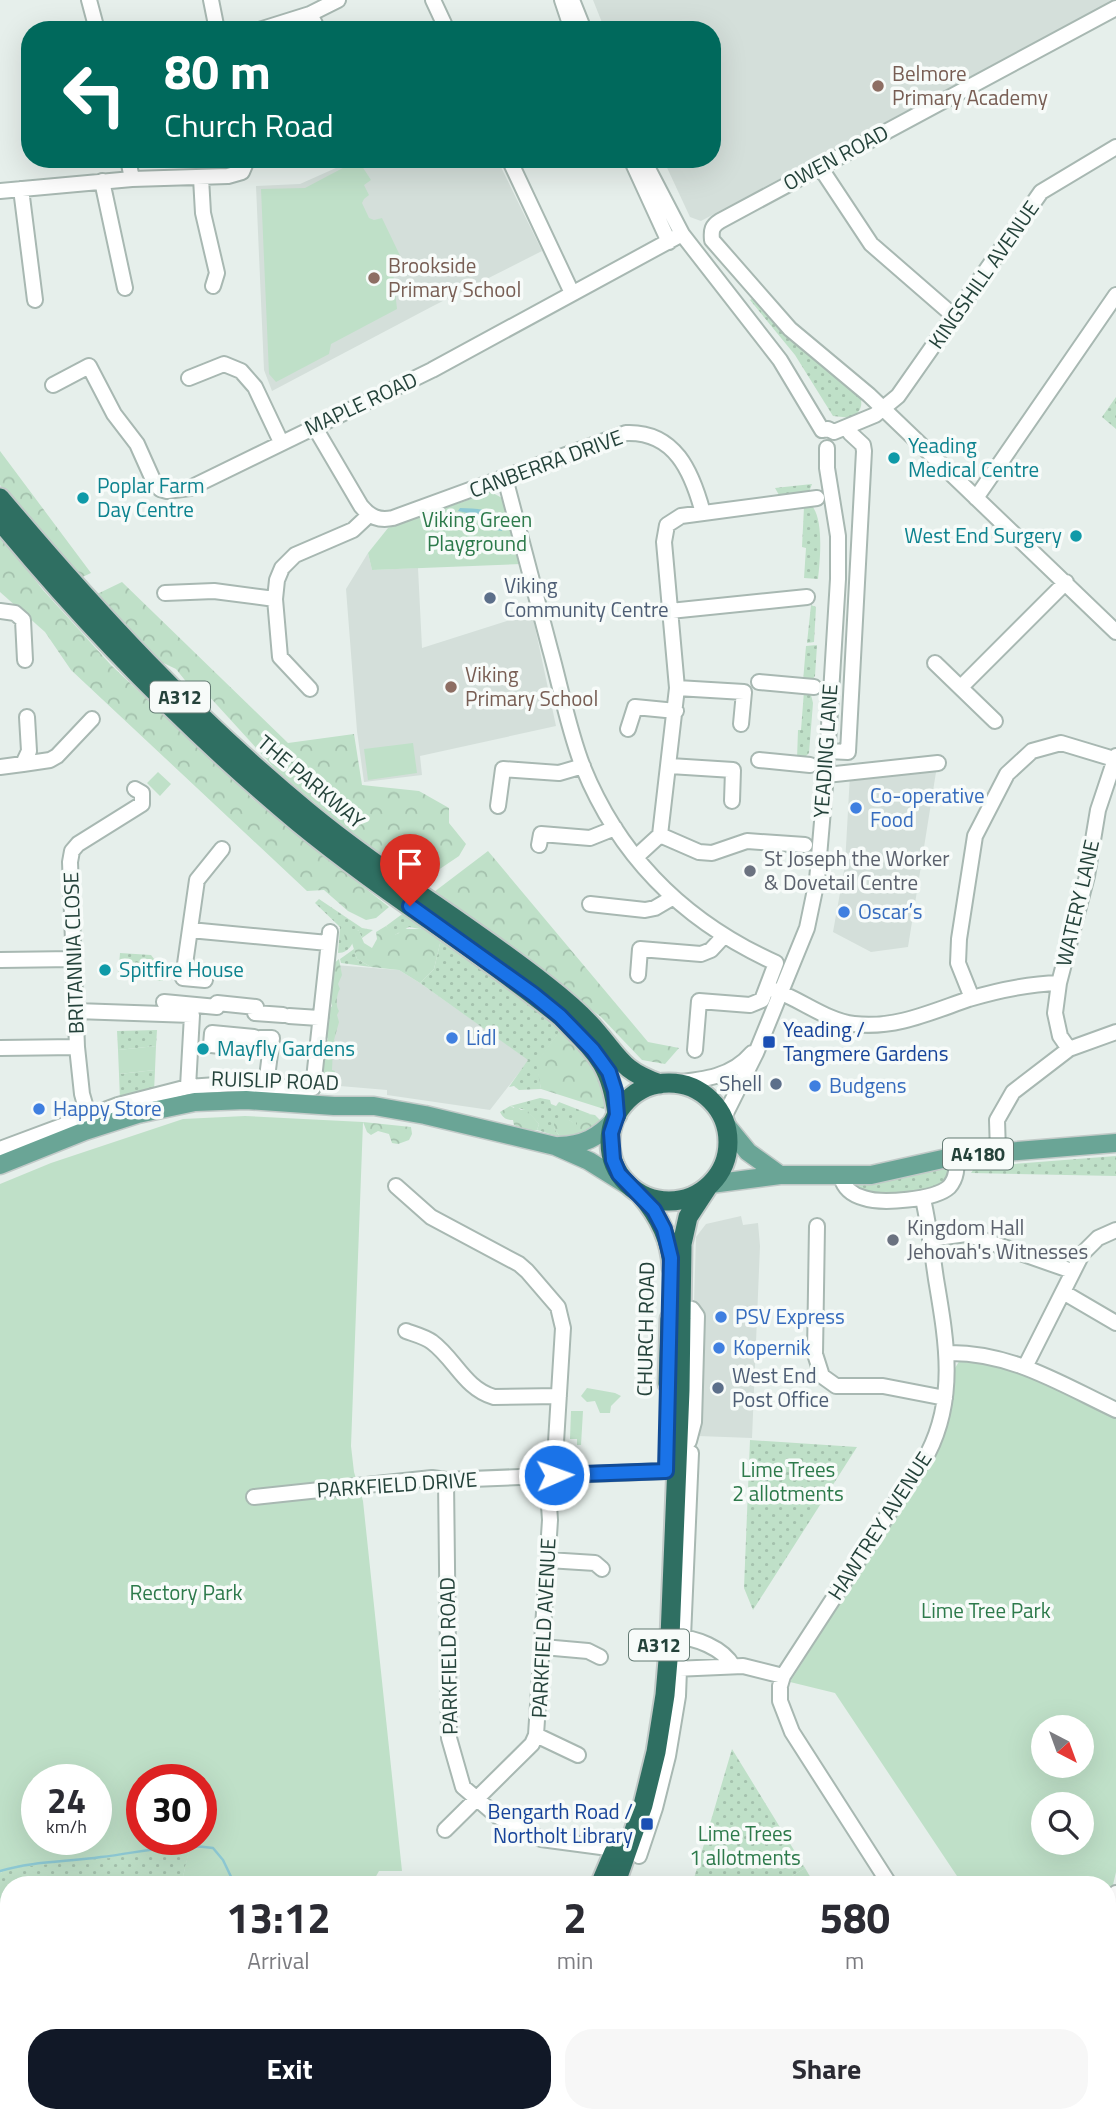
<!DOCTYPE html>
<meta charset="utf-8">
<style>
body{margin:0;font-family:"Titillium Web",sans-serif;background:#f7f7f7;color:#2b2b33;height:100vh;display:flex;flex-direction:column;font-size:26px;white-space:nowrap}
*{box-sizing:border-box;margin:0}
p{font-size:23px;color:#7c7c81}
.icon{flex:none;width:38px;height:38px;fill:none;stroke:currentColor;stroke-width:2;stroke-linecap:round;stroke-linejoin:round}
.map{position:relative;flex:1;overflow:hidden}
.sheet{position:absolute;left:0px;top:1876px;width:1116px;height:247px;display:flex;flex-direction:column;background:#fff;border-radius:28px 28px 0 0;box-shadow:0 7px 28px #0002}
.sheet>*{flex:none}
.guide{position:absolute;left:21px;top:21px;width:700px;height:147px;border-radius:28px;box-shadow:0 7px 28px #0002;background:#00695c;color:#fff;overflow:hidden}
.needle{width:46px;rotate:139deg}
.buttons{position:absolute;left:1031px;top:1715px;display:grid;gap:14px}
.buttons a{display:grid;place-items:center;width:63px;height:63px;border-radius:50%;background:#fff;box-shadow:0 7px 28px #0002;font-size:35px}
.speed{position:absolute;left:21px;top:1764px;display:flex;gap:14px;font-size:35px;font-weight:700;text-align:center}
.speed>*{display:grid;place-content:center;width:91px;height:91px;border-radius:50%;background:#fff;box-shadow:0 7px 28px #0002;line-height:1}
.speed small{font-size:18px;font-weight:400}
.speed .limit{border:10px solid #d22;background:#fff;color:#111}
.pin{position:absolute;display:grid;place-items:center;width:60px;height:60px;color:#fff;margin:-72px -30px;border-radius:50% 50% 50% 0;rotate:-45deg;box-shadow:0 0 7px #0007}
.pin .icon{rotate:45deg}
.me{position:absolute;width:77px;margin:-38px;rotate:88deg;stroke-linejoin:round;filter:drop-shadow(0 0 5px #0008)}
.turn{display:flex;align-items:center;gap:24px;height:147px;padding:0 28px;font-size:32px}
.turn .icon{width:91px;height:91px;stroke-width:2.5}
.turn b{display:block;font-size:49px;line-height:60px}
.eta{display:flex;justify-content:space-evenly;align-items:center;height:119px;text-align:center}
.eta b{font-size:42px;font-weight:700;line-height:49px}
.button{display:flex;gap:14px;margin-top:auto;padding:14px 28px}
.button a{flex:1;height:80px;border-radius:28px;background:#111827;color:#fff;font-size:28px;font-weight:700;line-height:80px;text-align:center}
.button a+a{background:#f7f7f7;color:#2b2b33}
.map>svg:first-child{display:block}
.built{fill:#d4dfda}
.grass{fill:url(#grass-dots)}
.forest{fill:url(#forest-crowns)}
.park{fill:#bfe0c8;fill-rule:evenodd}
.water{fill:url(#water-waves)}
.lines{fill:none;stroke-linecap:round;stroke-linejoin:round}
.stream{stroke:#8ec9d4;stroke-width:2.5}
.minor-casing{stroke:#a8b8b2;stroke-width:18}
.major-casing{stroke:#c2cac8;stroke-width:21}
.highway-casing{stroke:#c2cac8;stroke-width:23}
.minor{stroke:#fff;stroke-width:14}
.major{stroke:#6aa596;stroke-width:18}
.highway{stroke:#2f6f62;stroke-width:19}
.route-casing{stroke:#114b97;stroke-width:18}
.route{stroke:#1a73e8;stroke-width:12}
.education-dot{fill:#8d6e63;stroke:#f7fbf9;stroke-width:2.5}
.culture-dot{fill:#0f9aa8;stroke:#f7fbf9;stroke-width:2.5}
.service-dot{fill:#5c6f8a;stroke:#f7fbf9;stroke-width:2.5}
.shop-dot{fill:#3f7fe0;stroke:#f7fbf9;stroke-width:2.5}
.worship-dot{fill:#6b7280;stroke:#f7fbf9;stroke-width:2.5}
.transit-dot{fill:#1a4fb4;stroke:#f7fbf9;stroke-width:2.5}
.labels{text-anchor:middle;stroke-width:7;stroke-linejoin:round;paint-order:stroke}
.shield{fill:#f7fbf9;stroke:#637a73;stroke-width:2}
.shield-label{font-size:19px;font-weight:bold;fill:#24423a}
.education-label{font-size:21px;fill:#785e54;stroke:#f7fbf9;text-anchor:start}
.street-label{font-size:21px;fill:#24423a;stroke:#f7fbf9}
.culture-label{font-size:21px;fill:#0d838f;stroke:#f7fbf9;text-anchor:start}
.park-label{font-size:21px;fill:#2d7a4b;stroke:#f7fbf9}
.service-label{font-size:21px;fill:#4e5e75;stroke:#f7fbf9;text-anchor:start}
.shop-label{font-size:21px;fill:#366cbe;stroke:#f7fbf9;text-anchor:start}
.worship-label{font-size:21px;fill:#5b616d;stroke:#f7fbf9;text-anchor:start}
.transit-label{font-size:21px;fill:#164399;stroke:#f7fbf9;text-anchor:start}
</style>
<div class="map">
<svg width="1116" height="2122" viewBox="0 0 1116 2122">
<defs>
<pattern id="grass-dots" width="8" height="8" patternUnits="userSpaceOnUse" patternTransform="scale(1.75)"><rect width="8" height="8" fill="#bfe0c8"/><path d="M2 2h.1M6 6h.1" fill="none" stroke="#a4c1ad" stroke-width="1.8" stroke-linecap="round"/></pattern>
<pattern id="forest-crowns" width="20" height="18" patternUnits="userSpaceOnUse" patternTransform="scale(1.75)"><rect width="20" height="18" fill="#bfe0c8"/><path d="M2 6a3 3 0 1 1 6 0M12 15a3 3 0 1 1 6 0" fill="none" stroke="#a4c1ad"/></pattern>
<pattern id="water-waves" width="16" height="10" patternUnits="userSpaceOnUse" patternTransform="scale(1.75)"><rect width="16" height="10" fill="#8ec9d4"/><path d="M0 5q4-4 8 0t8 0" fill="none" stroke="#74a5ad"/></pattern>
</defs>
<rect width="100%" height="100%" fill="#e6efeb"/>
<path class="built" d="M593 0H1114L701 221 690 217 663 159H712V30H605Z
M356 159H497L542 251 433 306 272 391 264 370 256 186 300 184Z
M368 553 372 570 418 568 422 648 532 613 556 726 420 756 422 775 364 782 357 731 346 589Z
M937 766 908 947 871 952 833 932 845 865 850 774Z
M335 965 399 970 420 983 529 1060 490 1110 387 1095V1090L328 1085Z
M741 1216 743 1225 758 1223 760 1246 752 1438 698 1436 704 1320 694 1303 696 1237 706 1224Z"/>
<path class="grass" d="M753 298 792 337 860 395C863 406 861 411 852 418L833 416 795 355 750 300Z
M1116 397V429L1102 417Z
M812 484 809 492 779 495 775 488Z
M812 506C824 520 820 561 818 579L804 578 806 548 802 547 804 507Z
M811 605 816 607 814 642 807 643Z
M817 645 815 676 812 680 803 681 806 646Z
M804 691 811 695 813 703 809 753 803 759H797L798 730H801Z
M319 899 362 928 373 930 362 938 358 930C354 940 351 953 338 953L340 927 315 903Z
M405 912 426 923 420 929 409 927 393 936 386 926Z
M442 935 564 1025 537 1063 541 1089 519 1090 514 1086 509 1087 528 1060 420 983 434 969Z
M354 949 357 959 371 967 341 963 340 959Z
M120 953 151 955 164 972 163 981 118 977Z
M157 1030 156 1046 118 1050 117 1031Z
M155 1070 154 1092 120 1100 119 1074Z
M540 1098 550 1100 551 1104 556 1106 559 1102 590 1114H582L577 1126 569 1120 554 1128 560 1137 537 1130 539 1124 526 1110 510 1106Z
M1116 1156V1176L971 1173 975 1167Z
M945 1167 949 1174 948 1179 929 1193 867 1196 854 1186Z
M750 1440 857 1447 753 1610 744 1588Z
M732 1749 805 1868 778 1885H692Z
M191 1843 181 1885H9V2114H122L120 2122H0V1873L11 1868Z"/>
<path class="forest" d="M0 451 91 573 78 579 36 531 0 485Z
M0 535 43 590 111 665 253 799 389 907 376 918 366 920 348 911 324 890 307 891 71 670 45 632 0 592Z
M122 582 288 743 354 734 362 785 419 791 449 808V823L466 844 459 856 419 883 392 867 278 772 207 694 188 684 176 669 157 660 93 596Z
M488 851 648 1042 679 1048 665 1064 642 1060 601 1017 434 892Z
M426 923 442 935 434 969 420 983 399 970 371 967 357 959 352 943 345 941 344 932 352 929 359 931 364 943 372 948 377 939 376 932 386 926 394 935 399 933 400 929H420Z
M339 959 342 975 338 984 340 989C337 993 335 1006 339 1011L337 1015 339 1022 334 1040 337 1044 333 1049 332 1070 335 1071 334 1079 324 1081 320 1076 322 1059 326 1057 323 1046 328 1039 323 1031 324 1021 329 1017 326 1013 332 1006 327 988 332 982 329 978 332 965Z
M564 1025 608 1087 604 1109 541 1089 536 1063Z
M515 1105 521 1110 526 1109 539 1124 537 1130 528 1131 514 1125 513 1120C506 1120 503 1118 500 1112L510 1106 514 1108Z
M582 1113 595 1115 602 1122C589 1132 577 1139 560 1137L554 1128V1121L563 1116 577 1125V1118Z
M363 1122 411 1127 412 1134 409 1140 398 1144 392 1143 389 1134 378 1131 371 1135 367 1132Z"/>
<path class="park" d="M358 160 371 180 364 185 369 195 364 199 362 203 369 218 374 220 382 218 405 266 393 272 397 309 331 344 329 354 276 382 269 374 261 189 305 188Z
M491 492 502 498 521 564 372 570 368 553 388 528Z
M413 743 417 773 368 780 364 749Z
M158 772 171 784 160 796 147 783Z
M156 1046 155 1070 119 1074 118 1050Z
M245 1116 363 1122 351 1446 354 1472 363 1501 402 1871H379L371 1885H181L189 1850 12 1868 0 1873V1184L51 1163 183 1119ZM37 1780H96V1839H37ZM142 1780H201V1839H142Z
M970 1357 1023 1371 1116 1415V1872L1108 1906V1885H963L835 1693 790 1682 934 1455 954 1389 955 1368 960 1360ZM1043 1727H1082V1766H1043ZM1043 1804H1082V1843H1043Z
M587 1388 615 1393 621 1396 611 1406 610 1413H600L595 1401 587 1402 581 1396Z
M571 1411H583L581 1445H577V1439H570Z
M805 1868 815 1885H778Z
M122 2114H238L234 2122H120Z"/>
<path class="water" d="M460 508C478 509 501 507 502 531L497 530 482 516 458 511Z"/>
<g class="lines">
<path class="stream" d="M0 1871C33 1861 67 1862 101 1857 138 1853 176 1842 213 1848L223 1860 235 1885
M208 2122 211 2114"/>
<g class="minor-casing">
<path id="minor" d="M89 0 97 30
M211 0 217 30
M433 0 447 30
M562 0 572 30
M572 0 584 30
M1116 8 720 221C712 226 711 230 712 240L790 329 869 395 1116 632
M310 14 318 30
M259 30 310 14 338 0
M128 159 132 179
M509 159 572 293
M631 159 669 242
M643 159 682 234 780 360 822 430 828 429 834 432
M820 167 871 244 955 317
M201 178 203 213 217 273 213 286
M102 181 125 288
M21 189 35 300
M0 191 132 179 228 176 242 172 245 165 244 159
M189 378 224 364 241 371 255 387 281 442
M53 385 89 366 114 414 137 444 154 482 160 489 167 491 190 488 432 370 682 234
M314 426 361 506C370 517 379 521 393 518L626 433C675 431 692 472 703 513
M834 432 875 415 898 396 1041 192 1116 147
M505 478C520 535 535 592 550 649 561 688 568 729 583 767 620 858 687 923 776 963L762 1000 750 1005 699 1001 695 1050
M976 498 1116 295
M165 593 214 591 275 599
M0 611 15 613 23 620 25 660
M670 611 807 597
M935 663 995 721
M759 682 814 687
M961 687 1066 582
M677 688 744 692 741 724
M310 689 280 657 275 599 277 580 282 568 295 555 353 530 369 515
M628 729 635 707 676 711
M827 751 848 752 864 451 863 445 850 433
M759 760 810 765
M23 764 50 760 57 756 92 719
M670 766 733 770 732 801
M0 767 23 764 29 751 27 717
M826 775 938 763
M498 806 503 769 559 773 583 766
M660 835 699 852 712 853 747 841 805 845
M539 845 541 834 590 838 615 828
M636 857 660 835 677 688 664 542 667 525 681 516 817 498
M590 904 645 910 655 908 672 898
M190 930 328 943
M0 960 74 959
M638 975 640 949 701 954 711 950 724 936
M205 980 183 978 197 880 222 849
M774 990C800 999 827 1021 854 1024 895 1029 931 1012 969 999 999 990 1029 984 1059 983
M972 998 958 963 959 939 975 836 1007 774 1032 751 1061 743 1114 759
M164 1002 217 1007V1003L256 1007 255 1013 283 1015
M76 1011 192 1015 188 1087
M289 1016 319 1018
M250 1037 248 1049 211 1045 212 1033 254 1037
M260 1038H272L266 1085
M0 1048 77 1047
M1069 1049 1060 1036 1055 1013 1059 983 1087 876 1098 810 1116 756
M671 1083C701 1080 731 1078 752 1053
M88 1115 82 1094 77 1047 70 862 72 851 78 844 142 804V793L135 789
M723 1119 756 1053 807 928 817 880 826 775 838 579V536L827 468V448
M0 1149 118 1105 188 1087 231 1084 313 1088 330 932
M998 1152 997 1120 1013 1092 1069 1049 1116 1032
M841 1177C844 1188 852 1195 864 1198 881 1204 935 1200 949 1187 957 1178 957 1168 956 1156
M396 1186 431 1217 519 1264 527 1271 558 1307 563 1328 554 1475
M817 1226 815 1354 822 1376 836 1386H883L945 1398
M930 1239 966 1234 1072 1271
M1063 1292 1116 1323
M406 1331C414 1334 426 1337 432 1342 455 1359 465 1389 494 1397L559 1396
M948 1353C1011 1352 1061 1384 1116 1410
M1025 1367 1082 1254 1098 1238 1116 1230
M678 1443 689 1441 694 1422 697 1316 692 1309 683 1308
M446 1480 449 1738 463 1787 497 1816 541 1839 616 1849
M254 1497 432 1478 446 1480 666 1471
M548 1560 595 1563 602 1569
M675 1637C695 1637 723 1648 733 1666
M543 1647 588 1651 600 1657
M674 1669 743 1666 783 1676
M536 1735 578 1755
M445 1830 532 1744 536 1735 550 1520 547 1476
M639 1856 655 1808 668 1756 678 1696 680 1643 683 1637 691 1453
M890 1885 792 1732 780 1701V1686L783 1676 928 1453C957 1396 946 1339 936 1279 932 1252 929 1225 923 1199
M1108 1929 1116 1893
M1108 2019 1116 2018
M1108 2105 1116 2115
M925 2114 933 2122
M456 2117 483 2122
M553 2121 558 2122
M334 2122 336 2114
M635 2122 637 2114
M688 2122 690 2114
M731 2122 733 2114
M854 2122 857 2114"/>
</g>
<g class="major-casing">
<path id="major" d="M726 1125 748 1152 780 1175
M559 1146C583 1145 598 1138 614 1120
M0 1165 85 1131 138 1114 195 1102 246 1100 334 1106H374L425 1115 555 1146 589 1161 629 1186
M711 1184 780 1175H871L956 1156 1116 1143"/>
</g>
<g class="highway-casing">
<path id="highway" d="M0 498C95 611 193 717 307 811 383 874 469 924 546 985 564 999 582 1014 597 1032 621 1060 623 1071 660 1084
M0 521C91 631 190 732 299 823 383 892 476 948 560 1016 595 1052 611 1063 617 1115
M610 1142a59 59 0 1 1 118 0a59 59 0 1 1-118 0Z
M640 1194C659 1216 671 1239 672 1268
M668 1384 670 1319
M600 1885 614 1852
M615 1885 643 1805 656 1752 665 1695 670 1637 680 1390 682 1244 688 1217 707 1188
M542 2122 544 2114"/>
</g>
<use href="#minor" class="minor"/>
<use href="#major" class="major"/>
<use href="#highway" class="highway"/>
</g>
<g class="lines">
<g class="route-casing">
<path id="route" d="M410 906 533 994 560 1016 593 1050 609 1072 615 1091 617 1115 611 1133 613 1160 619 1174 654 1210 664 1229 671 1258 666 1471 554 1475"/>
</g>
<use href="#route" class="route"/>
</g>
<g class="education-dot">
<circle cx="878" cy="86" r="7"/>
<circle cx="374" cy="278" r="7"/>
<circle cx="451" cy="687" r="7"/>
</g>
<g class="culture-dot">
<circle cx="894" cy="458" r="7"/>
<circle cx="83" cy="498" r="7"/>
<circle cx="1076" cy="536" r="7"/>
<circle cx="105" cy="970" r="7"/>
<circle cx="203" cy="1049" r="7"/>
</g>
<g class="service-dot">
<circle cx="490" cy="598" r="7"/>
<circle cx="776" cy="1084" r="7"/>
<circle cx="718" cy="1388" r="7"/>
</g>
<g class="shop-dot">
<circle cx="856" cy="808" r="7"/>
<circle cx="844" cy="912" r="7"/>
<circle cx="452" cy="1038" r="7"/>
<circle cx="815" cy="1086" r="7"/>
<circle cx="39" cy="1109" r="7"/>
<circle cx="721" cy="1317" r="7"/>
<circle cx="719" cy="1348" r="7"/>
</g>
<g class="worship-dot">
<circle cx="750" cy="871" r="7"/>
<circle cx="893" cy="1240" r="7"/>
</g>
<g class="transit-dot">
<rect x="762" y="1035" width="14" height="14" rx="3.5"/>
<rect x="640" y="1817" width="14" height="14" rx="3.5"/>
</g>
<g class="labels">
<g class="shield">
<rect x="150" y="681.5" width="60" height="31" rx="5"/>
<rect x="943" y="1138.5" width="70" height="31" rx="5"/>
<rect x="629" y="1629.5" width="60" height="31" rx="5"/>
</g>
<g class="shield-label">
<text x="180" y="704">A312</text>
<text x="978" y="1161">A4180</text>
<text x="659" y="1652">A312</text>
</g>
<g class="education-label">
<text x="892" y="81">Belmore<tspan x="892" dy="24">Primary Academy</tspan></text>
<text x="388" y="273">Brookside<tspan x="388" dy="24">Primary School</tspan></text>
<text x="465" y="682">Viking<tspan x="465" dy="24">Primary School</tspan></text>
</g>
<g class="street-label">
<text transform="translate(836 158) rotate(-28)" y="7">OWEN ROAD</text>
<text transform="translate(984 275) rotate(-55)" y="7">KINGSHILL AVENUE</text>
<text transform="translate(361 404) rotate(-25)" y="7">MAPLE ROAD</text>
<text transform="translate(546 464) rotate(-20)" y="7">CANBERRA DRIVE</text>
<text transform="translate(826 751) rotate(-86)" y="7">YEADING LANE</text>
<text transform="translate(311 782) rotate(40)" y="7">THE PARKWAY</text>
<text transform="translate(1078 903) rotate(-77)" y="7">WATERY LANE</text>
<text transform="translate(74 953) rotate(-92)" y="7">BRITANNIA CLOSE</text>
<text transform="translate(275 1081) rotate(2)" y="7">RUISLIP ROAD</text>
<text transform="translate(646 1329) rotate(-89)" y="7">CHURCH ROAD</text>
<text transform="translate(397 1485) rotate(-4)" y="7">PARKFIELD DRIVE</text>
<text transform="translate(880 1526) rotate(-57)" y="7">HAWTREY AVENUE</text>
<text transform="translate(544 1628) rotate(-87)" y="7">PARKFIELD AVENUE</text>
<text transform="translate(449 1656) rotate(-91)" y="7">PARKFIELD ROAD</text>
</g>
<g class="culture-label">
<text x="908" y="453">Yeading<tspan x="908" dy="24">Medical Centre</tspan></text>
<text x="97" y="493">Poplar Farm<tspan x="97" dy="24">Day Centre</tspan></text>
<text x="1062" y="543" text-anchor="end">West End Surgery</text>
<text x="119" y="977">Spitfire House</text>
<text x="217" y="1056">Mayfly Gardens</text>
</g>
<g class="park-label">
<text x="477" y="527">Viking Green<tspan x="477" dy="24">Playground</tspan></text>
<text x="788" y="1477">Lime Trees<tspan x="788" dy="24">2 allotments</tspan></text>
<text x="186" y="1600">Rectory Park</text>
<text x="986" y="1618">Lime Tree Park</text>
<text x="745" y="1841">Lime Trees<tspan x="745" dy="24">1 allotments</tspan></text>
</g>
<g class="service-label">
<text x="504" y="593">Viking<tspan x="504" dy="24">Community Centre</tspan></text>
<text x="762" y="1091" text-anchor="end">Shell</text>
<text x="732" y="1383">West End<tspan x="732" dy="24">Post Office</tspan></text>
</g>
<g class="shop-label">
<text x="870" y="803">Co-operative<tspan x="870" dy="24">Food</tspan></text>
<text x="858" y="919">Oscar’s</text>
<text x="466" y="1045">Lidl</text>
<text x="829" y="1093">Budgens</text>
<text x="53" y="1116">Happy Store</text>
<text x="735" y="1324">PSV Express</text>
<text x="733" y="1355">Kopernik</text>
</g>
<g class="worship-label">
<text x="764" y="866">St Joseph the Worker<tspan x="764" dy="24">&amp; Dovetail Centre</tspan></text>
<text x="907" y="1235">Kingdom Hall<tspan x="907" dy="24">Jehovah's Witnesses</tspan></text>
</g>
<g class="transit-label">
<text x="783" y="1037">Yeading /<tspan x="783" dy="24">Tangmere Gardens</tspan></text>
<text x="633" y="1819" text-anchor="end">Bengarth Road /<tspan x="633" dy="24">Northolt Library</tspan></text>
</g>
</g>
</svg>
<div class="buttons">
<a><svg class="needle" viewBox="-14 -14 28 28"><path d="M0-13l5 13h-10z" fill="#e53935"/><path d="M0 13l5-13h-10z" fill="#7c7c81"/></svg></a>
<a><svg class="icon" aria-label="search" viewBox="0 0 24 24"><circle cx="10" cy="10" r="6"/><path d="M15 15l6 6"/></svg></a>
</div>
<div class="speed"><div>24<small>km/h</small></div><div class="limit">30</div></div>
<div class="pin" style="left:410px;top:906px;background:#d93025"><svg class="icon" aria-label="arrive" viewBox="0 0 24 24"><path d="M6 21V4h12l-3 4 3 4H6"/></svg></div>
<svg class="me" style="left:554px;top:1475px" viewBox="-20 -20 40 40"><circle r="17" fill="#1a73e8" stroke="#fff" stroke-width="3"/><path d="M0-11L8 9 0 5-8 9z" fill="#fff"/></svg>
<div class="guide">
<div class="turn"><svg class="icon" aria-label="left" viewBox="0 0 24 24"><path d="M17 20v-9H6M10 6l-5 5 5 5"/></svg><div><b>80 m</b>Church Road</div></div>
</div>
<section class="sheet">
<div class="eta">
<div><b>13:12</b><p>Arrival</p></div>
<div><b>2</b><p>min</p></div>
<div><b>580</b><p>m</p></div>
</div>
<div class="button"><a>Exit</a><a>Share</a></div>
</section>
</div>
